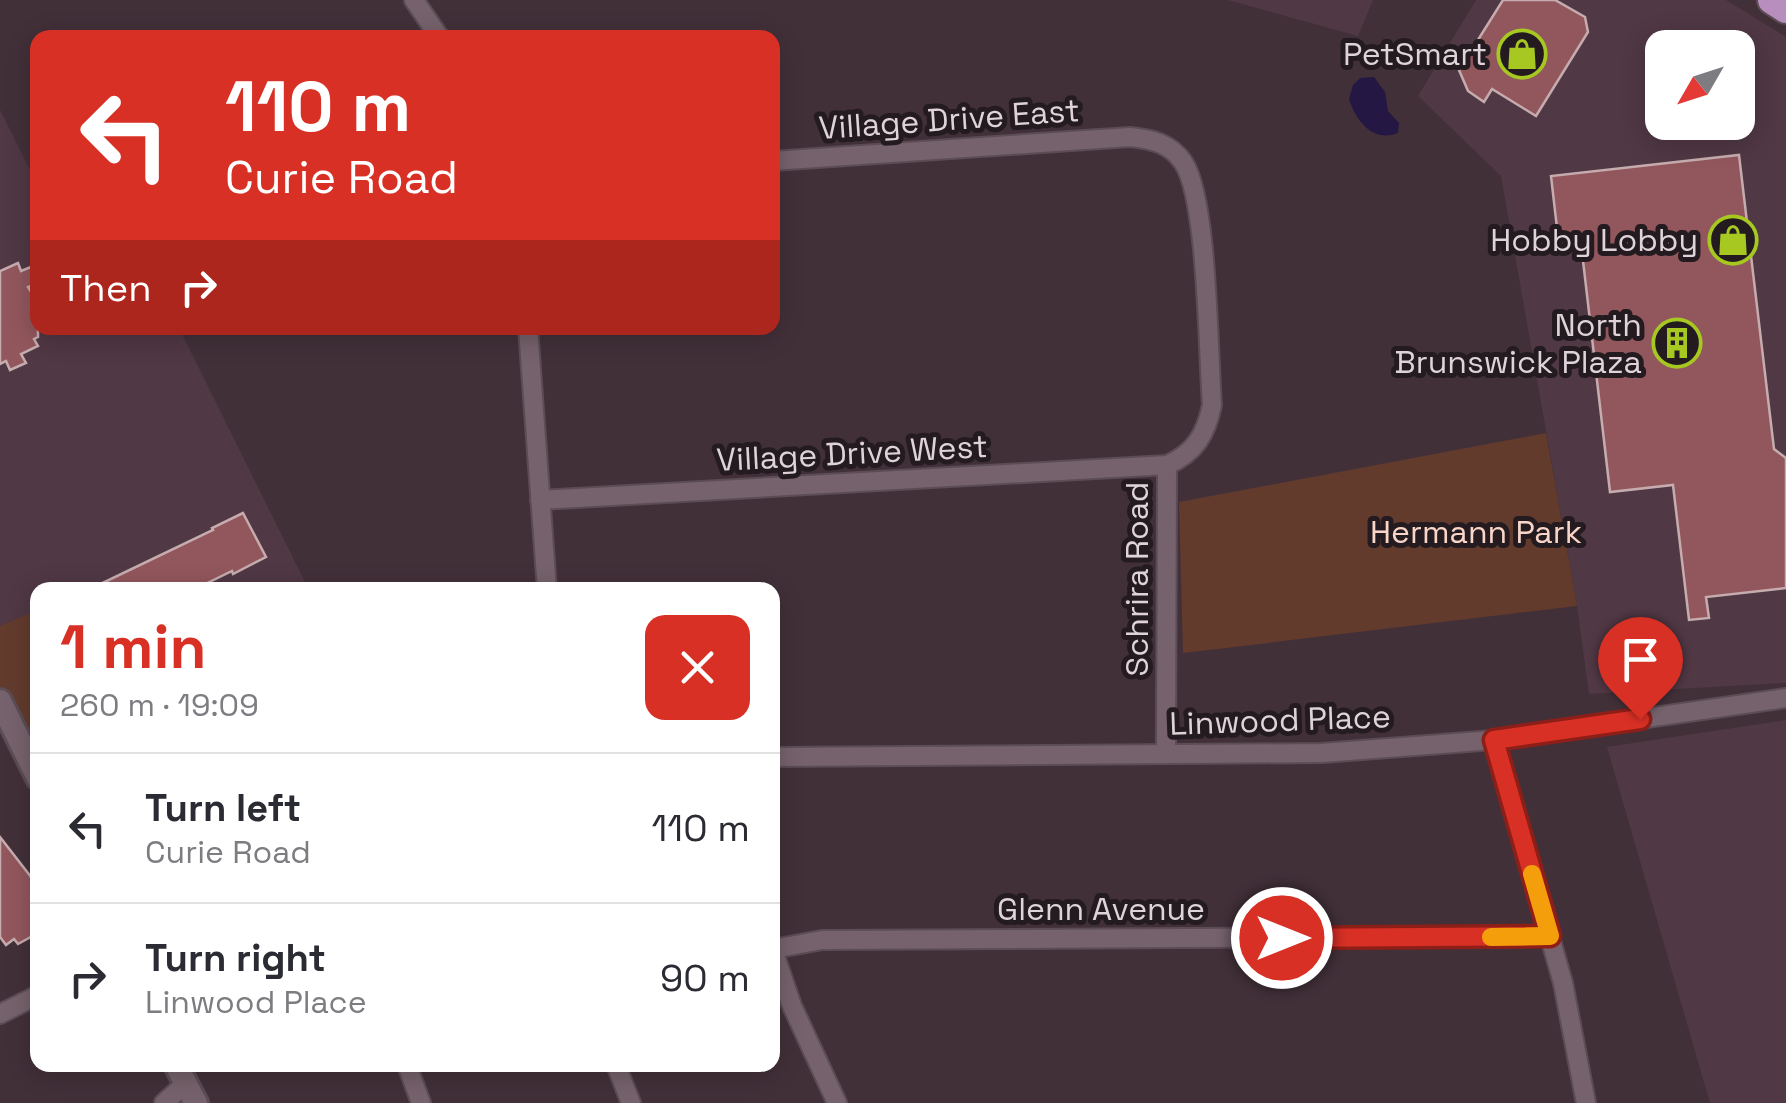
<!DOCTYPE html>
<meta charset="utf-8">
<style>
body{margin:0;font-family:"Space Grotesk",sans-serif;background:#f7f7f7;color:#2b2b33;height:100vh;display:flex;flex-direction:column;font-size:38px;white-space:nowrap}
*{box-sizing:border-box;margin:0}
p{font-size:32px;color:#7c7c81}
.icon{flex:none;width:55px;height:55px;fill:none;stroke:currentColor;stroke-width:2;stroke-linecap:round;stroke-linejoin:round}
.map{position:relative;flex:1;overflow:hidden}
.drawer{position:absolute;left:30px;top:582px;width:750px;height:490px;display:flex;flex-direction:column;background:#fff;border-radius:20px;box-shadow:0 5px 25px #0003}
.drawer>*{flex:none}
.banner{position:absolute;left:30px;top:30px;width:750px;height:305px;border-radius:20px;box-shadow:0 5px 25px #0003;background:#d93025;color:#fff;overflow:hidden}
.needle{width:65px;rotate:231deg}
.buttons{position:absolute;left:1645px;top:30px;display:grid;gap:20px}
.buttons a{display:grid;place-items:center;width:110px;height:110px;border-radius:20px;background:#fff;box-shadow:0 5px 25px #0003;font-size:50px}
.pin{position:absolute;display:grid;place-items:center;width:85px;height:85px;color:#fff;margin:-102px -42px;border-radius:50% 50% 50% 0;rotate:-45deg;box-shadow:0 0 10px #0007}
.pin .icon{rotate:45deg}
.me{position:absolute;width:110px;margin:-55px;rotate:90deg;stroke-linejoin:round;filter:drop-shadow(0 0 8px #0008)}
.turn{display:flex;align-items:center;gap:35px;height:210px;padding:0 30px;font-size:45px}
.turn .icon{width:130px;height:130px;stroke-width:2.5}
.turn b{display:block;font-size:70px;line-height:85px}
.then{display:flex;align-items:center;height:95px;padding:0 30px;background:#0003;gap:20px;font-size:38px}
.round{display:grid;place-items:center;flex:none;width:105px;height:105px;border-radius:20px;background:#f7f7f7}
.head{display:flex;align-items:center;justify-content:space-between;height:170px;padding:0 30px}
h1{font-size:60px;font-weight:700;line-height:75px;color:#d93025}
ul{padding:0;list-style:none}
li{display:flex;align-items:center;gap:30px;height:150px;padding:0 30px;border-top:2px solid #e1e1e2}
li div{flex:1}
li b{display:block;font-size:38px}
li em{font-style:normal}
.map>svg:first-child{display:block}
.built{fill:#503844;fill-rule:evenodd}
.green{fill:#623b2d}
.water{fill:#241743}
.building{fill:#92575d;stroke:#c6acae;stroke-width:2.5}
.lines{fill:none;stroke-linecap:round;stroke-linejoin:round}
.minor-casing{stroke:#5b4c55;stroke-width:22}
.tertiary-casing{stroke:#5b4c55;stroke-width:28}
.trunk-casing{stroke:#5b4c55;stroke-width:32}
.minor{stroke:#76626c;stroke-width:18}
.tertiary{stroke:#76626c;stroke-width:22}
.trunk{stroke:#b88ebf;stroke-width:28}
.route-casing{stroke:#8d1f18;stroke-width:25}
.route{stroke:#d93025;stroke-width:18}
.slow{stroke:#f59e0b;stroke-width:18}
.labels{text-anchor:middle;stroke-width:10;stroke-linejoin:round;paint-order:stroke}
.poi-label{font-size:32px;fill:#dfd3d9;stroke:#231b1f;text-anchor:end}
.street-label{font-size:32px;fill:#dfd3d9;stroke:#231b1f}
.park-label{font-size:32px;fill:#f9d5c8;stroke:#231b1f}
</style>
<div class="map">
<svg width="1786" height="1103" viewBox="0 0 1786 1103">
<rect width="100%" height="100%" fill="#423039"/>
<path class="built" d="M1228 0H1373L1358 36Z
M1476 0H1726L1786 37V683L1589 694 1577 606 1501 176 1418 96ZM1662 48H1738V122H1662Z
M0 110 37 184 38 328H179L309 590H38L37 735 0 653Z
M1786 720V1103H1710L1607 747Z"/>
<path class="green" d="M1546 433 1577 606 1183 653 1179 502Z
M37 610V778L0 701V626Z"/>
<path class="water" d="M1374 77 1385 92 1388 111 1399 123 1398 133C1373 143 1356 121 1349 99L1353 85 1360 78Z"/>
<path class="building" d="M1503 0H1555L1585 17 1588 32 1536 116 1492 89 1484 102 1468 91 1459 70Z
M1739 155 1774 449 1786 458V588L1706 597 1709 618 1689 620 1673 485 1610 492 1580 235 1558 237 1551 176Z
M18 263 21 271 38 264V283L28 287 38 303V337L34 339 38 346 21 354 26 363 10 370 6 361 0 364V271Z
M243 513 266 557 233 574 232 571 193 590H88L213 530 212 528Z
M0 837 38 886V933L18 944 14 939 6 945 0 937Z"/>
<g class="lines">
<g class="minor-casing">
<path id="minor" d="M414 0 440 38
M528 328 547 590
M540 500 1167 465C1195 453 1206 434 1212 405 1208 354 1208 198 1183 162 1170 143 1151 139 1130 137L772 161
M1494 740 1563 983 1586 1103
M1166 753 1167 465
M772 757 1322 753 1494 740 1786 698
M772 947 792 1006 837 1103
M773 949 822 940 1550 936
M0 1014 38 995
M407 1065 421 1103
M616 1065 631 1103
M164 1103 185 1084"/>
</g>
<g class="tertiary-casing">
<path id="tertiary" d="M0 701 38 778
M176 1065 196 1103"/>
</g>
<g class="trunk-casing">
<path id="trunk" d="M1772 0 1786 9"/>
</g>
<use href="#minor" class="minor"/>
<use href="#tertiary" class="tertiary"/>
<use href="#trunk" class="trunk"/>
</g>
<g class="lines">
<g class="route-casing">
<path id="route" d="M1282 938 1550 936 1494 740 1640 719"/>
</g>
<use href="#route" class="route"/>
<path class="slow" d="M1491 937 1550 936 1532 874"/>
</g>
<defs>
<g id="shop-ring" transform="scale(2.5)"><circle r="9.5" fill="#231b1f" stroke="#a6c821" stroke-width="1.5"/><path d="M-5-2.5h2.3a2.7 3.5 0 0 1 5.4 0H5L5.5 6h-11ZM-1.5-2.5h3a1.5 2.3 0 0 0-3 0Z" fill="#a6c821"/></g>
<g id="building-ring" transform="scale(2.5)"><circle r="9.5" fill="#231b1f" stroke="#a6c821" stroke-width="1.5"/><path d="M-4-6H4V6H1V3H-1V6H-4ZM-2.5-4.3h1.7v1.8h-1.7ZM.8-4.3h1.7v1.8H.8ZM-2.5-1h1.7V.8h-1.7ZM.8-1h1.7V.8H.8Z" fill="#a6c821"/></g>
</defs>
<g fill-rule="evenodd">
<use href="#shop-ring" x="1522" y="54"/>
<use href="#shop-ring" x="1733" y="240"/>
<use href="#building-ring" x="1677" y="343"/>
</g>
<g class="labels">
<g class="poi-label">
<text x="1487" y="65">PetSmart</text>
<text x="1698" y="251">Hobby Lobby</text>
<text x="1642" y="336">North<tspan x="1642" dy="37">Brunswick Plaza</tspan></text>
</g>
<g class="street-label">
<text transform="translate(949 119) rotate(-4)" y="11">Village Drive East</text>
<text transform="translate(852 453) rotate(-3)" y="11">Village Drive West</text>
<text transform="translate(1137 579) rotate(-90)" y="11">Schrira Road</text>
<text transform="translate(1280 720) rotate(-2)" y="11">Linwood Place</text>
<text x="1101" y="920">Glenn Avenue</text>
</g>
<g class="park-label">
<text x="1476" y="543">Hermann Park</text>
</g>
</g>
</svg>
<div class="buttons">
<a><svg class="needle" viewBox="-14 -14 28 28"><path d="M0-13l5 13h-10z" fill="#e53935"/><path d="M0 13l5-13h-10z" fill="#7c7c81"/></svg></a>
</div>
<div class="pin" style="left:1640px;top:719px;background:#d93025"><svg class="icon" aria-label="arrive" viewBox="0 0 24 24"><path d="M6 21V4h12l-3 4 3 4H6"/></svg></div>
<svg class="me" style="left:1282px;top:938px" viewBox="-20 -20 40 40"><circle r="17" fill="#d93025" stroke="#fff" stroke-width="3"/><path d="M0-11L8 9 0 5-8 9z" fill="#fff"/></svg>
<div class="banner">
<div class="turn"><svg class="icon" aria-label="left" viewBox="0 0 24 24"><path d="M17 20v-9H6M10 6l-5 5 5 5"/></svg><div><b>110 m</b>Curie Road</div></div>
<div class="then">Then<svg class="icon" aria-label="right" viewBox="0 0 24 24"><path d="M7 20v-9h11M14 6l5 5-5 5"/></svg></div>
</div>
<section class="drawer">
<div class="head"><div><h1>1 min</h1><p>260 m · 19:09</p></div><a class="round" style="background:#d93025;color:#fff"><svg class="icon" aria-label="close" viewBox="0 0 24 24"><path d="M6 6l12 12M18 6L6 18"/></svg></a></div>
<ul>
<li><svg class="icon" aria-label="left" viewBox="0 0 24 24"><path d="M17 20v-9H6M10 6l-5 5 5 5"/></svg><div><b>Turn left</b><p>Curie Road</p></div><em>110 m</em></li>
<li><svg class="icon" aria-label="right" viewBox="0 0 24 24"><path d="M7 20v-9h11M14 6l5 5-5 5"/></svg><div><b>Turn right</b><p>Linwood Place</p></div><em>90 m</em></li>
</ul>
</section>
</div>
